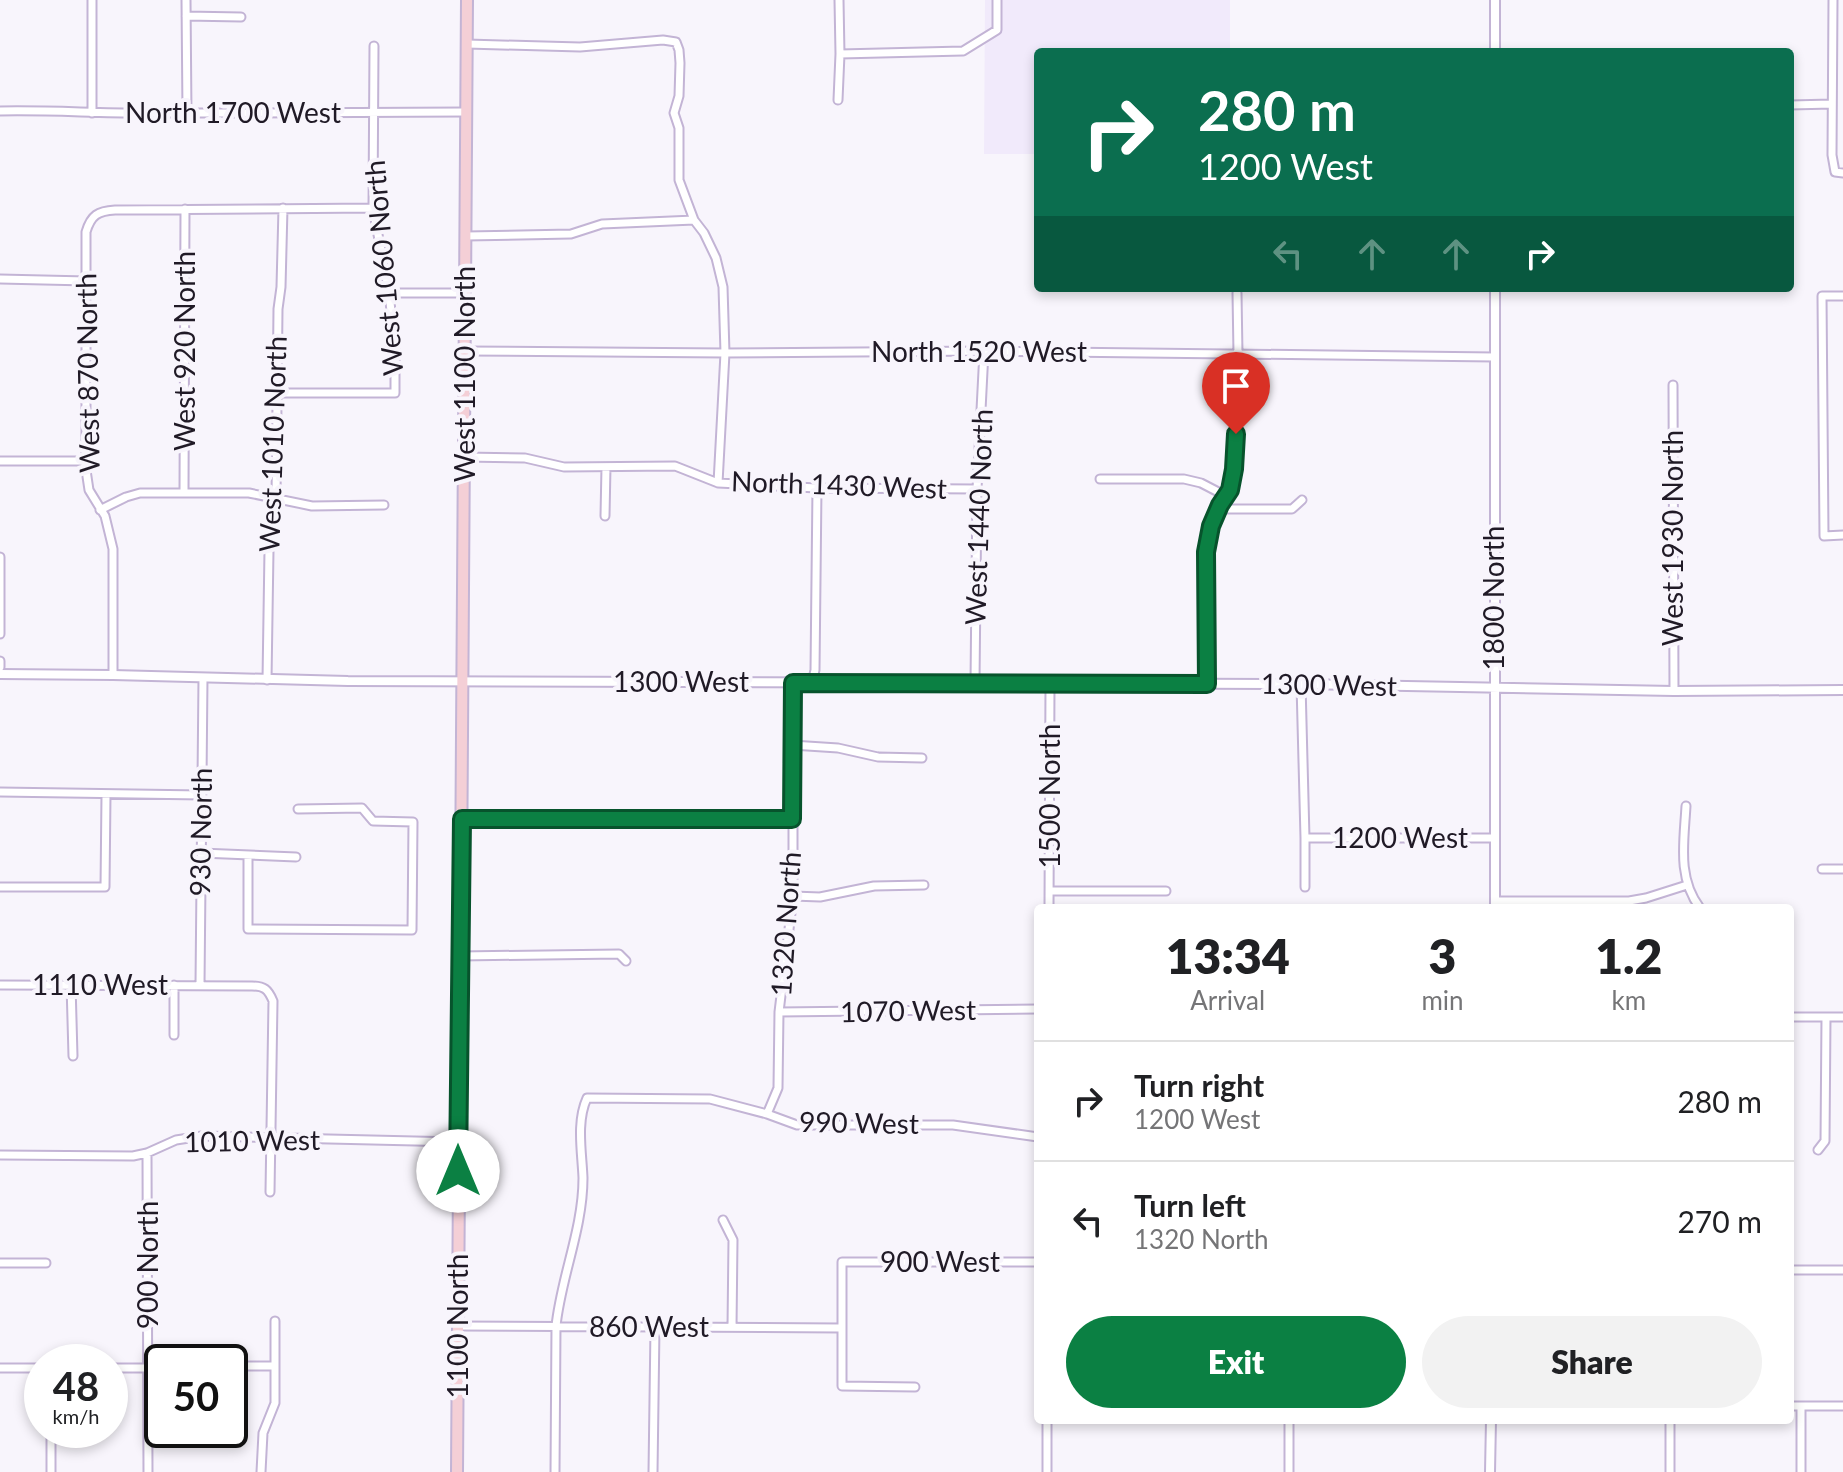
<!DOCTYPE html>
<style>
body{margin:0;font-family:Lato,sans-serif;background:#f2f2f2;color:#202124;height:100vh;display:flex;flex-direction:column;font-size:30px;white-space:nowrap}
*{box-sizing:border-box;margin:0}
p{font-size:26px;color:#757577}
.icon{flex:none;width:44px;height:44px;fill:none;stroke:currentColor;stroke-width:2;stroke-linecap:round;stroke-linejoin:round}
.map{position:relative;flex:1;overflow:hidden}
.sheet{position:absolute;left:1034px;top:904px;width:760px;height:520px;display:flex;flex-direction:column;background:#fff;border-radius:8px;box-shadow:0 4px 12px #0003}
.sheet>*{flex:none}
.banner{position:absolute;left:1034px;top:48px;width:760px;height:244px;border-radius:8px;box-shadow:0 4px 12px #0003;background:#0b6e4f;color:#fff;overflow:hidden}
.speed{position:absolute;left:24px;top:1344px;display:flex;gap:16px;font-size:40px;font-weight:700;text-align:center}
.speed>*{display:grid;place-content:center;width:104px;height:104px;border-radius:50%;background:#fff;box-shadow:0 4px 12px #0003;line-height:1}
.speed small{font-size:20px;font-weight:400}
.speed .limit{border:4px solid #111;border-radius:12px;background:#fff;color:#111}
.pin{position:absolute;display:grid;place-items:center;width:68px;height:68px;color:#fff;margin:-82px -34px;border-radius:50% 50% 50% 0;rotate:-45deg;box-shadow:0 0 8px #0007}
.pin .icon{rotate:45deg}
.me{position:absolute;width:88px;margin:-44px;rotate:0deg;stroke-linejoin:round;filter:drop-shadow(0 0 6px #0008)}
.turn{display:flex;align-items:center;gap:28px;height:168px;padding:0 32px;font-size:36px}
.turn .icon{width:104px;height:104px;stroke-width:2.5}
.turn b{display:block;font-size:56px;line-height:68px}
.lanes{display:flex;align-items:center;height:76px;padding:0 32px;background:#0003;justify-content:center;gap:40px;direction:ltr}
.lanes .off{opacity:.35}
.eta{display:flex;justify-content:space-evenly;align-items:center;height:136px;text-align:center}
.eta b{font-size:48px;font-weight:800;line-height:56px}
.button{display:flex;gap:16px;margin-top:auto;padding:16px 32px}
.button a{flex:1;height:92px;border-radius:48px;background:#0b8043;color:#fff;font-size:32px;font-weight:800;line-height:92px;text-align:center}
.button a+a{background:#f2f2f2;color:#202124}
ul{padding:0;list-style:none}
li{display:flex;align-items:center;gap:24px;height:120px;padding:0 32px;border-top:2px solid #e0e0e0}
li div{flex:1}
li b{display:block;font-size:30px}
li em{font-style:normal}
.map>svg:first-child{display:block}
.built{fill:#f1eafb}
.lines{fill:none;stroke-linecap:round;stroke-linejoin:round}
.minor-casing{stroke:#c3b4d5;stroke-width:11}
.tertiary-casing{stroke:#c3b4d5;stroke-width:12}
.secondary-casing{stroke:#c3b4d5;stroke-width:14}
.minor{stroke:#fff;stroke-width:7}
.tertiary{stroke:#fff;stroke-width:8}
.secondary{stroke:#f4cfd6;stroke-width:10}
.route-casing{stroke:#07532c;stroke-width:20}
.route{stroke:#0b8043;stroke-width:14}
.labels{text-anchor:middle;stroke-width:8;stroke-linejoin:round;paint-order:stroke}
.street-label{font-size:28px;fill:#201a26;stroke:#f8f5fc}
</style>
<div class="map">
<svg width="1843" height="1472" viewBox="0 0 1843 1472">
<rect width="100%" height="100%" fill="#f8f5fc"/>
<path class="built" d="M985 0H1230V52H1038V154H984Z"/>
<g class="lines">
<g class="minor-casing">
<path id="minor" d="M186 0 187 113
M1833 0 1832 155 1835 172 1843 173
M186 16 241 17
M467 44 580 47 663 40 676 42 679 50 680 63 679 96 674 113 679 128V180L694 220 704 233 716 258 723 287 725 353 718 483
M840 54 963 51 997 30V0
M838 100 840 54 839 0
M1790 105 1832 104
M0 111C47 110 94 113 141 113 249 113 358 113 466 112
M92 113V0
M466 236 571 234 602 224 694 220
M0 279 87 281
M389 293H465
M1843 296H1822L1824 536 1843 535
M464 351 725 353 984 351 1494 357
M1673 385 1674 691
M277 393H395V348L389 293 373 208 374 46
M464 457 525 458 564 467 675 466 718 483 817 488 977 489
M0 461H86
M1100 479H1184L1201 483 1226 496
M184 493 185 209
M1218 509H1292L1302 500
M100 510 126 497 140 493H249L312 506 384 505
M605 516 606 467
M0 557V634
M0 661V667
M113 675V549L105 516 89 490 86 470V232C91 215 98 211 115 210L373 208
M267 680 269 550 276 498 278 309 281 287 283 208
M812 683 815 670 817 488
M975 683 977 489 984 351
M1207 684 1206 552 1211 526 1220 505 1230 490 1234 469 1238 354 1237 293
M1301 684 1305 838V887
M792 745 838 748 878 757 922 758
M0 792 202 795
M1686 806C1684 842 1677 878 1700 908
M462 819H792
M1305 838H1495
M201 853 296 857
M248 855V929L412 930 413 822 373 821 362 808 298 809
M1822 869H1843
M0 887H105L106 795
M1049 891H1166
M793 896 820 897 874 886 924 885
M1495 901H1629L1646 898 1687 885
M1049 908 1050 684
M460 956 619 954 626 961
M71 984 73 1056
M0 985 252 986C264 986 268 989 273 1001L270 1192
M200 985 203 678
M779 1012 1038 1009
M1790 1017H1843
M174 1035V985
M767 1114 778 1088 779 1012 793 896V683
M1818 1150 1825 1141 1826 1017
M147 1153 148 1472
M0 1155 133 1156 147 1153 176 1140 202 1136 458 1142
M723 1220 733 1240 732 1327
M0 1263H46
M1790 1270H1843
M458 1326 841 1328
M230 1366H275
M0 1368H42
M110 1368H162
M915 1387 842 1386V1262H1038
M1790 1406H1843
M1047 1420V1472
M51 1430V1472
M261 1472 263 1433 275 1403V1321
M555 1472 556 1326C561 1277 583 1229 583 1178 582 1152 576 1122 587 1098L710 1099 767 1114 797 1125H953L1038 1137
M653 1472 655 1327
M1289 1472V1420
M1670 1472V1420
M1801 1472V1406"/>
</g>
<g class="tertiary-casing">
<path id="tertiary" d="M1495 0V52
M1495 288V908
M0 674 113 675 348 681 1301 684 1674 691 1843 690
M1490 1472 1491 1420"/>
</g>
<g class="secondary-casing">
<path id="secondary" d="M457 1472 467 0"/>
</g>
<use href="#minor" class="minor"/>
<use href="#tertiary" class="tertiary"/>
<use href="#secondary" class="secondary"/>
</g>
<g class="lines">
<g class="route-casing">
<path id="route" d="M458 1171 462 819H792L793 683 1207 684 1206 552 1211 526 1220 505 1230 490 1234 469 1236 434"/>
</g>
<use href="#route" class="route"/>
</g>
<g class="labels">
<g class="street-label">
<text x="233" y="123">North 1700 West</text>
<text transform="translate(384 268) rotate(-95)" y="10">West 1060 North</text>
<text transform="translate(185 351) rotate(-90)" y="10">West 920 North</text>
<text x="979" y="362">North 1520 West</text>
<text transform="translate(88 373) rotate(-91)" y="10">West 870 North</text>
<text transform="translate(465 374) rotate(-90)" y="10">West 1100 North</text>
<text transform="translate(273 444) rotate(-88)" y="10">West 1010 North</text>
<text transform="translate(839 485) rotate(2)" y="10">North 1430 West</text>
<text transform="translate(979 517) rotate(-88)" y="10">West 1440 North</text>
<text transform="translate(1673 538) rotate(-90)" y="10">West 1930 North</text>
<text transform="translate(1494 598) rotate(-90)" y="10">1800 North</text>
<text x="681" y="692">1300 West</text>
<text transform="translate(1329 685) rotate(1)" y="10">1300 West</text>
<text transform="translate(1050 796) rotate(-90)" y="10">1500 North</text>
<text transform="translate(201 832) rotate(-89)" y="10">930 North</text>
<text x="1400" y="848">1200 West</text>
<text transform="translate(786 924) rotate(-86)" y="10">1320 North</text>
<text x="100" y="995">1110 West</text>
<text transform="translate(908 1011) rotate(-1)" y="10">1070 West</text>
<text transform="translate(859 1123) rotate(1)" y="10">990 West</text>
<text transform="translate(252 1141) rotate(-1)" y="10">1010 West</text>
<text x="940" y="1272">900 West</text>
<text transform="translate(148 1265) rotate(-90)" y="10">900 North</text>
<text transform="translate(458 1326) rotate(-90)" y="10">1100 North</text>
<text x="649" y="1337">860 West</text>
</g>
</g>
</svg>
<div class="speed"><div>48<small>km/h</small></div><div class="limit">50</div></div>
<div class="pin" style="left:1236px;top:434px;background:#d93025"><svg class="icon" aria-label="arrive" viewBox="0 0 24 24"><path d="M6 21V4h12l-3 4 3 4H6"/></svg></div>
<svg class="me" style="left:458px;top:1171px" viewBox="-20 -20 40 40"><circle r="19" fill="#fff"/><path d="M0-13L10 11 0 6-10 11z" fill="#0b8043"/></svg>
<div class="banner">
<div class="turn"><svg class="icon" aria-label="right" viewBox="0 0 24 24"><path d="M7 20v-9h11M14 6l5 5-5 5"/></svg><div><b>280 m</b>1200 West</div></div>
<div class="lanes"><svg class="icon off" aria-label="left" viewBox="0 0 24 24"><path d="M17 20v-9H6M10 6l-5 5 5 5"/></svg><svg class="icon off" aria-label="ahead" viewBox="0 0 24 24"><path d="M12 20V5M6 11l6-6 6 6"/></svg><svg class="icon off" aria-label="ahead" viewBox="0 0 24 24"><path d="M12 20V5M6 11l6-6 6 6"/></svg><svg class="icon" aria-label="right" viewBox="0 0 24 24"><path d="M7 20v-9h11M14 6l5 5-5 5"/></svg></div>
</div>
<section class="sheet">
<div class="eta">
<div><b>13:34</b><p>Arrival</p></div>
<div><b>3</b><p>min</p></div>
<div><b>1.2</b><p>km</p></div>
</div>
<ul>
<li><svg class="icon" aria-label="right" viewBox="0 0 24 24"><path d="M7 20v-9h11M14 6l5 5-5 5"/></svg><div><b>Turn right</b><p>1200 West</p></div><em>280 m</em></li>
<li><svg class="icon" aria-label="left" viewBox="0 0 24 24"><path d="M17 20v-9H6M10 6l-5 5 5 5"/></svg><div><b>Turn left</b><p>1320 North</p></div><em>270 m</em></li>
</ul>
<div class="button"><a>Exit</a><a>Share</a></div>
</section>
</div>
